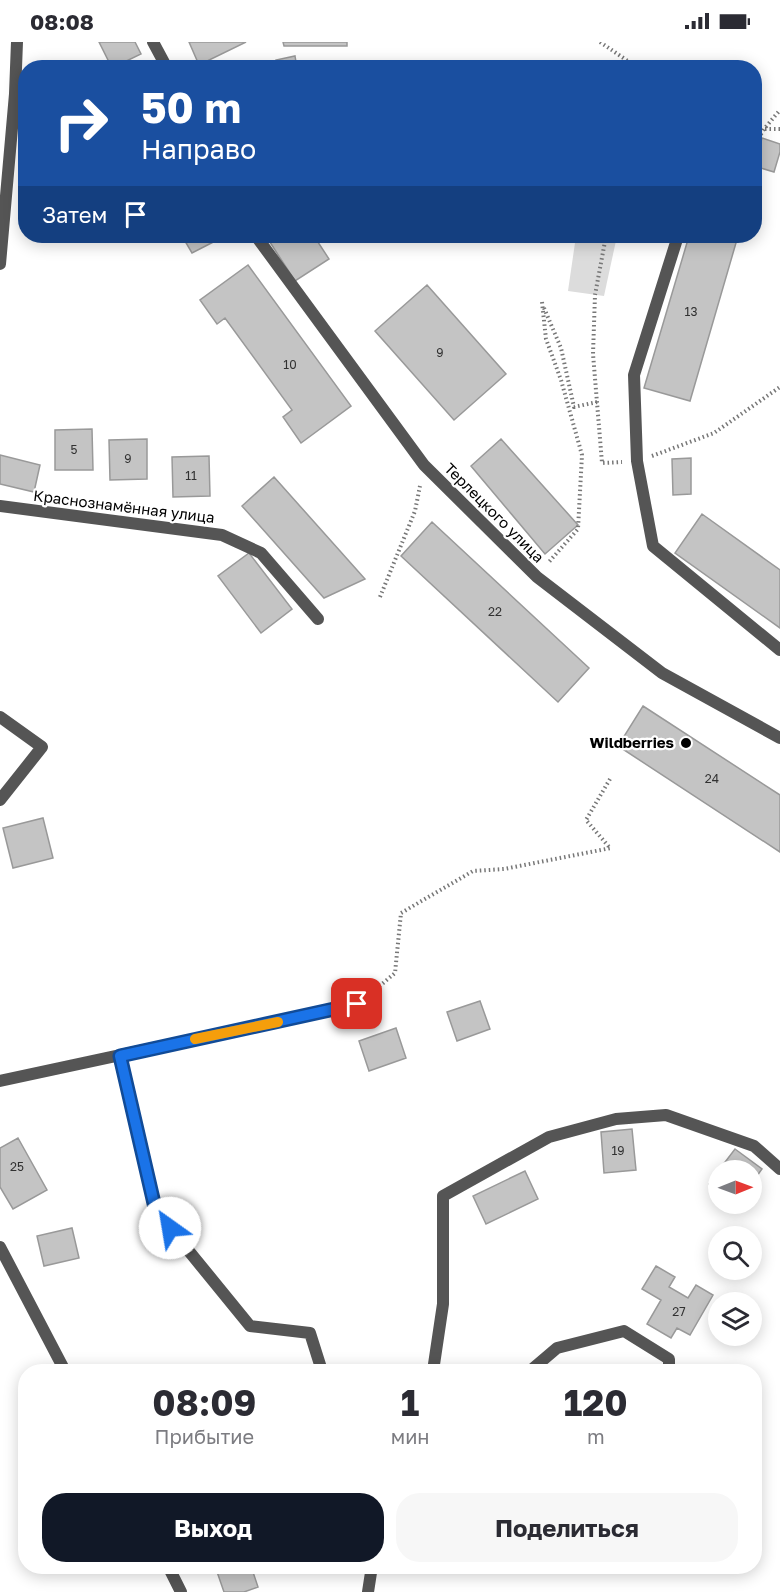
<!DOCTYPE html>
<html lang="ru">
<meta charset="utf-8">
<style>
body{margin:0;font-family:"Golos Text",sans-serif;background:#f7f7f7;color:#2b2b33;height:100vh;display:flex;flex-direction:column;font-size:22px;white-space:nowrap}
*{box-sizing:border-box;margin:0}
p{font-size:20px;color:#7c7c81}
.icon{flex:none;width:33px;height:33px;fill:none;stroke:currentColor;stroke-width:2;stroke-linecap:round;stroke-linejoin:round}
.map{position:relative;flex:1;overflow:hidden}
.drawer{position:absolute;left:18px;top:1322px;width:744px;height:210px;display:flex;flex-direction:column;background:#fff;border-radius:24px;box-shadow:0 3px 15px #0003}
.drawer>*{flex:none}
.guide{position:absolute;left:18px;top:18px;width:744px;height:183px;border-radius:24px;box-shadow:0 3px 15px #0003;background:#1a4fa0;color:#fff;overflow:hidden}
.needle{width:39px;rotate:89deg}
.fabs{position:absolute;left:708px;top:1118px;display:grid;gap:12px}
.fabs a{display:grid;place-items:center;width:54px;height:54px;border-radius:50%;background:#fff;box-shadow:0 3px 15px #0003;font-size:30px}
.pin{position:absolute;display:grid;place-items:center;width:51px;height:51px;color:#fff;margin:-26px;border-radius:12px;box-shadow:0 3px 9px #0006}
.me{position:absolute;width:66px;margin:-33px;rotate:328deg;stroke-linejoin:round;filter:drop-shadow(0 0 4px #0008)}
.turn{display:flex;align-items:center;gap:21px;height:126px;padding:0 24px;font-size:27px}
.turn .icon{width:78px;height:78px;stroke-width:2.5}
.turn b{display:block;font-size:42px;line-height:51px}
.then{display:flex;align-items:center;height:57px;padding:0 24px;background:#0003;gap:12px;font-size:22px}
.eta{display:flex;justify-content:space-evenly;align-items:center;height:102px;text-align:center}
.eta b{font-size:36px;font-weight:700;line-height:42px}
.primary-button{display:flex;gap:12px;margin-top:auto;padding:12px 24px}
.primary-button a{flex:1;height:69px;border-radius:24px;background:#111827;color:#fff;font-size:24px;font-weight:700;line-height:69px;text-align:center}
.primary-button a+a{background:#f7f7f7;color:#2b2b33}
.status{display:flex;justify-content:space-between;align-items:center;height:42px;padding:0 30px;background:#fff;direction:ltr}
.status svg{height:16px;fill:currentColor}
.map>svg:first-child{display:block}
.green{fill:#dcdcdc}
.building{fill:#c4c4c4;stroke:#999;stroke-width:1.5}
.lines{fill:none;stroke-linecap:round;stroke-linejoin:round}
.path{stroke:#777;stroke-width:4;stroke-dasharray:1.5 3;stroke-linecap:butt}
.service{stroke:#555;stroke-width:12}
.minor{stroke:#555;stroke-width:12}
.route-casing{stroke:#114b97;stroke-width:15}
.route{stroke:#1a73e8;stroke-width:10}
.slow{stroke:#f59e0b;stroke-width:10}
.poi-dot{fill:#000;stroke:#fff;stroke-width:2}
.labels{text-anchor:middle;stroke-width:4.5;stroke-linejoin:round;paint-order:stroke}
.number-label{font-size:12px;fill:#313131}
.street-label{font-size:15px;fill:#000;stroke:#fff}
.poi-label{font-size:15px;font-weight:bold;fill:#000;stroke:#fff;text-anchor:end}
</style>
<div class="status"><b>08:08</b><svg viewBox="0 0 49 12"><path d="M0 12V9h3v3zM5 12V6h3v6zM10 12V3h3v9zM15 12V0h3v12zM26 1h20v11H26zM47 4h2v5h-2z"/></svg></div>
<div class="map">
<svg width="780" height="1550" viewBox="0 0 780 1550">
<rect width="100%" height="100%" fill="#fff"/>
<path class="green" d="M576 194H617L604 254 568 249Z"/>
<path class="building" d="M99 0H135L141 12 112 26Z
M189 0H246L199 23Z
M283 0H347V4H284Z
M295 14 297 26H278L276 18Z
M762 96 780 102V110L774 130 754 124Z
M36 194H96L95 199Z
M182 194H225L192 211Z
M266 194H314L329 217 295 239Z
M689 194H738L690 359 644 346Z
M248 223 351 364 301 401 283 375 292 368 225 276 217 282 200 258Z
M427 243 506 332 454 378 375 289Z
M92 387 93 428H55V388Z
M147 397V437L110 438 109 398Z
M501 397 578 483 545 512 471 424Z
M0 413 40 423 34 450 0 442Z
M209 414 210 454 173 455 172 415Z
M691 416V452L673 453 672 417Z
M274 435 365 537 324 556 242 464Z
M702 472 780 528V586L675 511Z
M432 480 589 626 558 660 401 514Z
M249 511 292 567 261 591 218 534Z
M643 664 780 753V810L618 704Z
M43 776 53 816 13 826 3 786Z
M480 959 490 987 457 999 447 970Z
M396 986 406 1016 369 1029 359 999Z
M632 1087 636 1128 604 1131 601 1090Z
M18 1096 47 1148 13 1167 0 1145V1106Z
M735 1107 762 1127 752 1141V1128H719Z
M525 1129 538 1157 486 1182 473 1154Z
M718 1129V1149L709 1142Z
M72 1186 79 1216 44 1224 37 1194Z
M656 1224 675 1235 669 1245 688 1256 696 1243 713 1253 690 1293 677 1286 671 1296 647 1282 661 1258 642 1247Z
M215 1524H251L258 1545 244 1550H224Z"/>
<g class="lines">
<path class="path" d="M600 0 638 26
M765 87H780
M754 104 764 87 780 68
M606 194 595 253 593 312 602 421 622 420
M542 260 546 297 561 338 582 413 578 487 548 521
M544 266 561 306 574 365 597 360
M652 414 714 391 780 345
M380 555 415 469 420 444
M610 737 586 778 610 806
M369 953 395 931 401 871 473 829 504 827 611 806"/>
<path class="service" d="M678 194 634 333 637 419 653 504 780 608
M119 1014 157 1170 250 1284 310 1291 322 1329
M0 1039 357 962
M530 1329 557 1306 624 1289 669 1317V1329"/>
<path class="minor" d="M153 0 167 26
M256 194 424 423 537 535 662 631 780 696
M0 222 15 52 17 0
M0 464 222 493 261 511 318 577
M0 675 42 705 0 758
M0 1205 65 1329
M433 1329 443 1262V1154L549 1095 616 1077 666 1073 754 1104 780 1127
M168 1524 181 1550
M368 1550 372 1524"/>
</g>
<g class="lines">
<g class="route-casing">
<path id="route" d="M170 1186 156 1170 120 1014 357 962"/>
</g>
<use href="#route" class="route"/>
<path class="slow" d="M195 997 278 980"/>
</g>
<circle class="poi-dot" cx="686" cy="701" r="6"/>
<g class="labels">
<g class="number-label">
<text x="691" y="274">13</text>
<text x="440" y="315">9</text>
<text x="290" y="327">10</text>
<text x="74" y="412">5</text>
<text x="128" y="421">9</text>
<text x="191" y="438">11</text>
<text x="495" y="574">22</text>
<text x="712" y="741">24</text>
<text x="618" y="1113">19</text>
<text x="17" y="1129">25</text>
<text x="679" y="1274">27</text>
</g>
<g class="street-label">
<text transform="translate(124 465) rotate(7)" y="5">Краснознамённая улица</text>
<text transform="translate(494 471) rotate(45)" y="5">Терлецкого улица</text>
</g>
<g class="poi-label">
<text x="674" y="706">Wildberries</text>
</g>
</g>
</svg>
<div class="fabs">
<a><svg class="needle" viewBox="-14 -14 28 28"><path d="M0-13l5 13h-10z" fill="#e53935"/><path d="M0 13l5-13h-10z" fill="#7c7c81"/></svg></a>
<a><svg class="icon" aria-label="search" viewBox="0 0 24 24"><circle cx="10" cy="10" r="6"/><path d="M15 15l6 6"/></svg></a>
<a><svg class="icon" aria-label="layers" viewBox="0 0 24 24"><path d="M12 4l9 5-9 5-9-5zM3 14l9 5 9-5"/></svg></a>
</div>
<div class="pin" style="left:357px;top:962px;background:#d93025"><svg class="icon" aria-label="arrive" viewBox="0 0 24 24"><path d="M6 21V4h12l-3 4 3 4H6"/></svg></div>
<svg class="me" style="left:170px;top:1186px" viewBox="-20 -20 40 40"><circle r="19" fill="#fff"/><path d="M0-13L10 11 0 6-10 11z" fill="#1a73e8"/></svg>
<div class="guide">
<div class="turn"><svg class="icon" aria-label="right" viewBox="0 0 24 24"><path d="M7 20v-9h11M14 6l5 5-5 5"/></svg><div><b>50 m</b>Направо</div></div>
<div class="then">Затем<svg class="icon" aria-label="arrive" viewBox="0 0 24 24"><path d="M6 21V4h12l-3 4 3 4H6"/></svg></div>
</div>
<section class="drawer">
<div class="eta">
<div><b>08:09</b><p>Прибытие</p></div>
<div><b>1</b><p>мин</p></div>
<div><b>120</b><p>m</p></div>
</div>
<div class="primary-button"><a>Выход</a><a>Поделиться</a></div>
</section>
</div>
